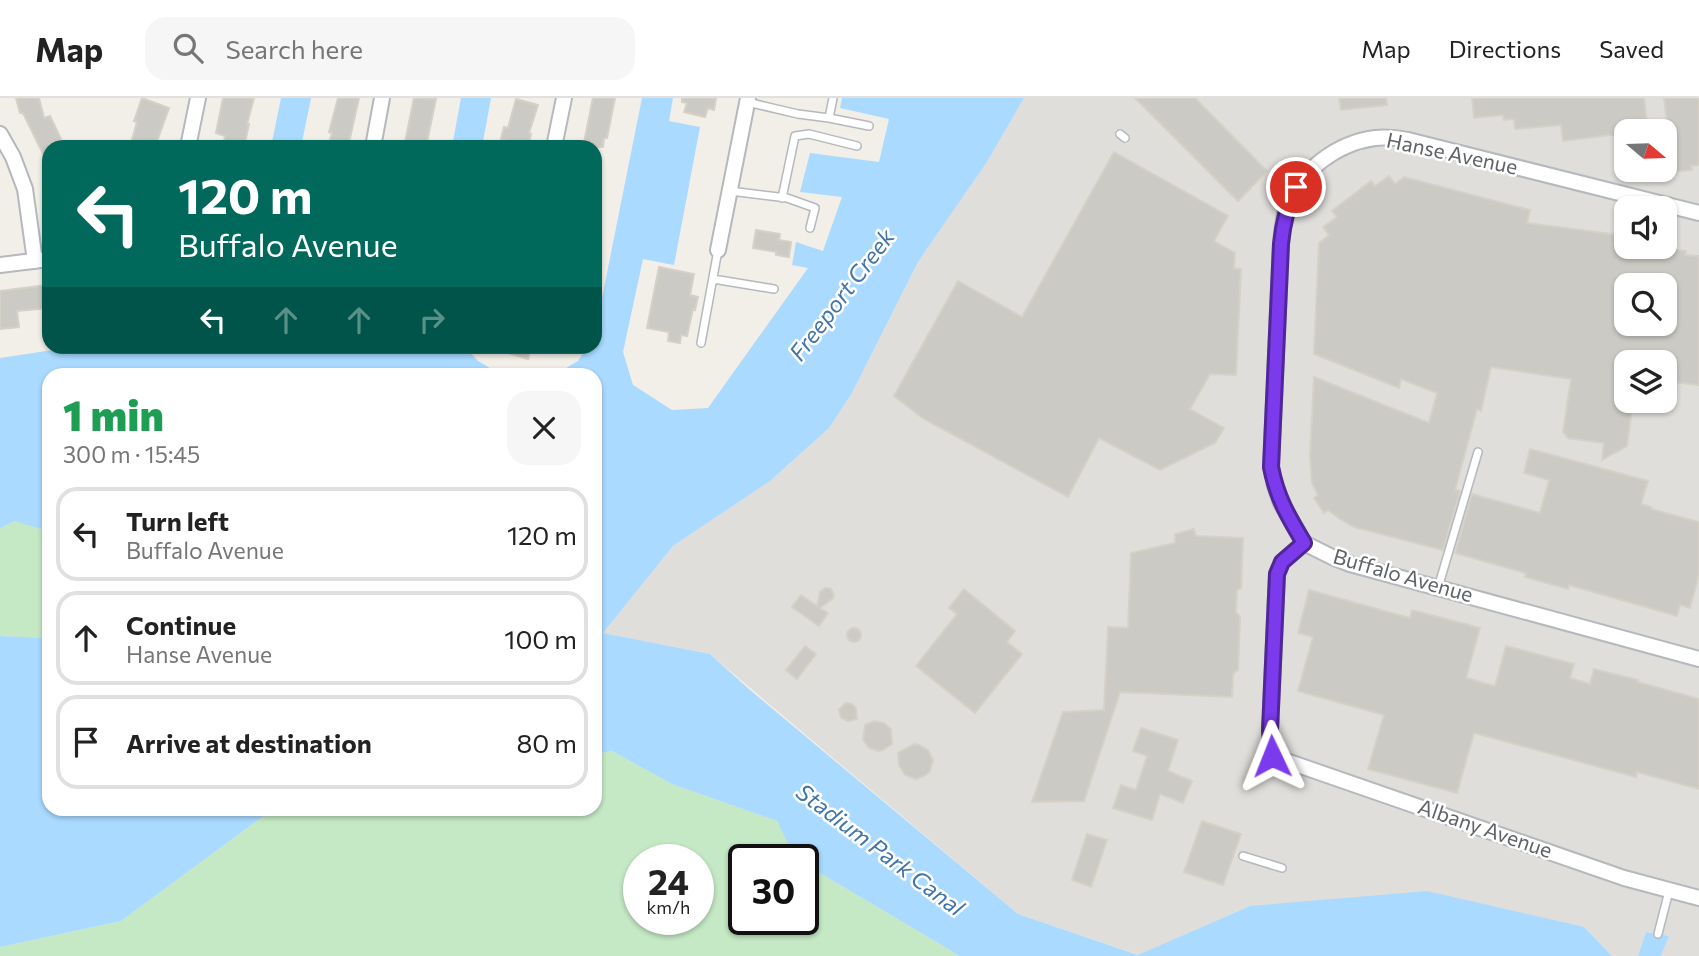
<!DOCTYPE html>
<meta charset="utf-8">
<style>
body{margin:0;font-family:Commissioner,sans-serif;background:#f6f6f6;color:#222;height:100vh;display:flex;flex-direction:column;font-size:26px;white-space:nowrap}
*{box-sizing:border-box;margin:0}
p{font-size:23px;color:#767676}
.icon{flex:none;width:38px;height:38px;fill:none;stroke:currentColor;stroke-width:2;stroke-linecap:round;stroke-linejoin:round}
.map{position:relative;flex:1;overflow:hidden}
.panel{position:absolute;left:42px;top:270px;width:560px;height:448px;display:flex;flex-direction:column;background:#fff;border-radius:21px;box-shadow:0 2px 5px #0004}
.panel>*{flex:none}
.banner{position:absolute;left:42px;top:42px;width:560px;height:214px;border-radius:21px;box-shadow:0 2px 5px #0004;background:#00695c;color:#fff;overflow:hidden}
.needle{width:46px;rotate:109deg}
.controls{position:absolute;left:1614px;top:21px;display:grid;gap:14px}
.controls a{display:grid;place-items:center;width:63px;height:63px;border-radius:14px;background:#fff;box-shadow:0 2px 5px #0004;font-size:35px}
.speed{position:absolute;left:623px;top:746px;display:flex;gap:14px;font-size:35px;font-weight:700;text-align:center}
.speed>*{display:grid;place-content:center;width:91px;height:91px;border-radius:50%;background:#fff;box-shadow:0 2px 5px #0004;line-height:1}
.speed small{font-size:18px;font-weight:400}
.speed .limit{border:4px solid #111;border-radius:10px;background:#fff;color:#111}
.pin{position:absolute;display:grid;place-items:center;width:60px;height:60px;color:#fff;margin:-30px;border:4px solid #fff;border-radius:50%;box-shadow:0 2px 7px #0007}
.me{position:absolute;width:77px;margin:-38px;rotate:358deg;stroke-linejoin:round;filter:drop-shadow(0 0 5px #0008)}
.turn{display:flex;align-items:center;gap:24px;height:147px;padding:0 21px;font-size:32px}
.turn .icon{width:91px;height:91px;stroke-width:2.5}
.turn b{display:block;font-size:49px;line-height:60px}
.lanes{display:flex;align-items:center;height:66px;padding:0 21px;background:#0003;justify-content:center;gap:35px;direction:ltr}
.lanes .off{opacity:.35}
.round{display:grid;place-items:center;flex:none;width:74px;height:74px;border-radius:21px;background:#f6f6f6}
.summary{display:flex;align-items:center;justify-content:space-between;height:119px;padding:0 21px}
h1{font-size:42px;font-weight:800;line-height:52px;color:#1e9e55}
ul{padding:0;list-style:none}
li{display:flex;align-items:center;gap:21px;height:94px;margin:0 14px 10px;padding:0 7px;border:4px solid #e0e0e0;border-radius:21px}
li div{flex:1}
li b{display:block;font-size:26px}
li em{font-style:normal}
header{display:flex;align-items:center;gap:42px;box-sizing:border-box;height:98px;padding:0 35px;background:#fff;border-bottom:2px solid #e0e0e0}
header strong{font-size:33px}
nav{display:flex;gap:38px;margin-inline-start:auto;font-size:24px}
.search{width:490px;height:63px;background:#f6f6f6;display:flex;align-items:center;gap:18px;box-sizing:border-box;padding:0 24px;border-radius:21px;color:#767676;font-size:26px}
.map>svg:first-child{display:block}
.industrial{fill:#e0deda;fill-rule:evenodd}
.green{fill:#c5e8c5;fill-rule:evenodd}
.water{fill:#aadaff}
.building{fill:#cccac5;stroke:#d6d1c6;stroke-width:2;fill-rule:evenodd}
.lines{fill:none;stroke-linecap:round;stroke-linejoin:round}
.service-casing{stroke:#b5b8bc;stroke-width:10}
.minor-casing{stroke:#b5b8bc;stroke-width:18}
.service{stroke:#fff;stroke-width:7}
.minor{stroke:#fff;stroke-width:14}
.route-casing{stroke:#51269a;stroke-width:18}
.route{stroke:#7c3aed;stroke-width:12}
.labels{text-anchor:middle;stroke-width:5;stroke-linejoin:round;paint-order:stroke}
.street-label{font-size:21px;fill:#5f6368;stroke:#fff}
.water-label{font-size:23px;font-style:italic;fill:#4174aa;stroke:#fff}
</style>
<header>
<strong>Map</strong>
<div class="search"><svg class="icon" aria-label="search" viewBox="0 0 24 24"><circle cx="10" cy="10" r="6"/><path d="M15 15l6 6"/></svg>Search here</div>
<nav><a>Map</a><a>Directions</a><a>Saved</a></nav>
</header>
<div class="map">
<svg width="1699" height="858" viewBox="0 0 1699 858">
<rect width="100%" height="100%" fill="#f1efe8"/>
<path class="industrial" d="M1024 0H1699V858H1661L1669 838 1646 834 1638 858H1612L1584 829 1250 808 1139 857 1018 816 710 556 603 535 673 448 770 383 829 330 852 295 918 164 987 64ZM1626 33H1664V72H1626ZM1626 110H1664V149H1626ZM1626 187H1664V226H1626ZM1626 264H1664V303H1626Z"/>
<path class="green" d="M49 399V540L0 538V430L15 423Z
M612 653 672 686 777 723 797 761H744V821H803V765L960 858H0V849L121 823 273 711 595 710V656ZM639 761H698V821H639Z"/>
<path class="water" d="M281 0H311L301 49H271Z
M461 0H491L482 49H452Z
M642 0H673L669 23 700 29 674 167 643 161 623 254 633 287 672 312 708 310 808 170 792 167 796 144 823 153 842 99 800 94 810 55 879 64 889 21 840 10 842 0H1024L987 64 918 164 852 295 829 330 770 383 673 448 603 535 710 556 750 592 1018 816 1138 857 1250 808 1427 793 1584 829 1612 858H960L803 765V761L795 760 777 723 672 686 612 653 595 656V276H556L578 263 587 249 595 248V235Z
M73 249H465L478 263 500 276H49V399L46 401 41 431 15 423 0 430V260Z
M0 538 49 540V710L273 711 121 823 0 849Z
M1646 834 1669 838 1661 858H1638Z"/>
<path class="building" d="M16 0H39L44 20 50 18 61 41 49 46V68L23 15H20Z
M142 0 169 10 155 49H130L137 24 134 23Z
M223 0H254L247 26H249L244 49H223L225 38 216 35Z
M338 0H359L348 49H328L332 35 329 34Z
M414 0 436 1 426 49H404Z
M593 0H615L607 40H604L603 49H583Z
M682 0H716L714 12 708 10 705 19 684 14 687 5 682 4Z
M1135 0H1195L1267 73 1238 103Z
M1339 0H1386L1387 7 1341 12Z
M1472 0H1644L1648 33H1626V35L1563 43 1561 27 1515 31 1514 21 1504 22 1503 17 1474 20Z
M1664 0H1699V67L1691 68 1692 72 1673 74Z
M516 1 538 7 529 35 531 36 528 49H506L508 43 501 41 504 29 508 30Z
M1114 54 1228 118 1214 143 1235 155 1234 170 1241 171 1236 277 1210 276 1190 311 1224 330 1215 345 1160 372 1099 340 1068 399 924 321 894 298 958 183 1022 219Z
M1389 78 1395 86 1404 79 1530 112 1527 125 1626 138V149H1655L1686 153 1685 157 1699 158V287L1664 283V264H1626V303H1633L1627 348 1602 362 1604 345 1568 340 1563 334 1571 281 1491 269 1481 313 1477 311 1455 392 1460 393 1443 452 1354 429 1340 421 1328 412 1324 415 1314 400 1318 397 1312 385 1310 358 1314 279 1429 325 1437 295 1401 281 1399 290 1314 256 1319 145 1329 137 1323 129 1337 119 1332 113 1371 83 1375 88ZM1626 187H1664V226H1626Z
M756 132 780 136 779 142 791 144 789 159 776 157V154L753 150Z
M659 169 694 176 690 197 698 199 695 212 693 211 687 238 681 237 680 245 668 243 669 234 647 230Z
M48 187 49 210 17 213 19 229 0 231V193Z
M495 248H531L528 261 495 251Z
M1530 351 1648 383 1641 406 1651 409V411L1699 424V476L1690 510 1680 507 1677 518 1569 487 1568 491 1525 479 1526 475 1455 455 1472 396 1540 415 1549 382 1524 375Z
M1194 431 1196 438 1243 440 1241 490 1237 492 1236 514 1240 519 1238 572 1233 576 1232 599 1120 594 1084 703 1032 704 1063 614 1104 612 1108 529 1128 530 1131 455 1175 445V436Z
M825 490 831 491 834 497 832 501 820 510 828 515 819 528 792 509 801 497 817 508 820 494Z
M964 491 1015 533 1007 544 1022 556 975 615 916 568 957 516 949 510Z
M1309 492 1410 520 1412 512 1480 530 1466 580 1495 588 1506 548 1574 566 1570 580 1590 586 1594 571 1638 582V584L1699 601V691L1637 674 1636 679 1474 635 1457 695 1368 671 1384 617 1298 593 1313 539 1298 535Z
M847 537a7 7 0 1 1 14 0a7 7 0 1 1-14 0Z
M805 548 816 556 797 581 786 572Z
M846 605 852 606 856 610 857 621 849 623 841 620 839 611Z
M874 623 884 625 891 631 892 646 883 652 878 653 869 650 863 642 865 627Z
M1141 630 1178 642 1168 673 1192 683 1183 705 1160 696 1152 722 1113 710 1121 687 1136 692 1147 658 1133 653Z
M914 646 919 647 928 652 933 662 930 673 926 677 916 681 905 677 899 667 898 655Z
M1202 723 1241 736 1223 787 1184 774Z
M1087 736 1107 742 1091 789 1072 782Z"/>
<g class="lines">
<g class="service-casing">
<path id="service" d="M747 4 798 16 829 20 833 0
M829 20 869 28
M1120 36 1125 40
M730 93 787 100 815 110 810 130
M782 100 795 38 809 36 857 48
M713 181 774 191
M701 245 718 152
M1438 490 1478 354
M1243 758 1282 770
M1658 836 1669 793"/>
</g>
<g class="minor-casing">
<path id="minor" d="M0 36 13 59 25 91 35 163
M188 49 198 0
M373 49 382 0
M554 49 564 0
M1699 115 1408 42C1397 40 1386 39 1375 40 1337 45 1301 72 1287 108 1283 121 1282 133 1281 146L1271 369 1275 388 1281 405 1304 445 1332 459 1350 466 1699 561
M718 152 748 0
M0 167 49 161
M1304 445 1282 464 1277 476 1270 633 1272 658 1624 780 1699 800"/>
</g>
<use href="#service" class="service"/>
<use href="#minor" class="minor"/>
</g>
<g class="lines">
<g class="route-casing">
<path id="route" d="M1272 658 1270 632 1277 476 1282 464 1304 445C1288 418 1277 400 1271 369L1281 146C1283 125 1287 108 1296 89"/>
</g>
<use href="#route" class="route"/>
</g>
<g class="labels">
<g class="street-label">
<text transform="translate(1452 56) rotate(12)" y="7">Hanse Avenue</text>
<text transform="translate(1403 478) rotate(16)" y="7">Buffalo Avenue</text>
<text transform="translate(1485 731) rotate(19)" y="7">Albany Avenue</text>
</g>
<g class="water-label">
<text transform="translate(842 197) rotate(-53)" y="8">Freeport Creek</text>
<text transform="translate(880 752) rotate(37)" y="8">Stadium Park Canal</text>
</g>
</g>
</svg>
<div class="controls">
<a><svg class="needle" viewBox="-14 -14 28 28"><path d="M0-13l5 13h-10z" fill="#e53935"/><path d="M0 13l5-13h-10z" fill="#767676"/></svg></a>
<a><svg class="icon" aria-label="sound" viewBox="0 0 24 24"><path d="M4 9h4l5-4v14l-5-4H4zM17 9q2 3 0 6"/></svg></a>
<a><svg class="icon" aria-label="search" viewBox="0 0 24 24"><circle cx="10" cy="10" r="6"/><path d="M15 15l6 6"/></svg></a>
<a><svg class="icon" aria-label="layers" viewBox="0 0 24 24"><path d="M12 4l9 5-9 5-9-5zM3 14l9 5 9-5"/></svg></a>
</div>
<div class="speed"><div>24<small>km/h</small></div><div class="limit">30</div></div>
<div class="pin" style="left:1296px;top:89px;background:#d93025"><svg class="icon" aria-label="arrive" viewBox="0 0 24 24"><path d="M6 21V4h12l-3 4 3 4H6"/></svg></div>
<svg class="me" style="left:1272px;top:658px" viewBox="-20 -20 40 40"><path d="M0-17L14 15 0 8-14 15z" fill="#7c3aed" stroke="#fff" stroke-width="4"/></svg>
<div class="banner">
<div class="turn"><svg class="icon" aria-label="left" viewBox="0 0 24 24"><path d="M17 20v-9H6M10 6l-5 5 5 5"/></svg><div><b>120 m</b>Buffalo Avenue</div></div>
<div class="lanes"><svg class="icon" aria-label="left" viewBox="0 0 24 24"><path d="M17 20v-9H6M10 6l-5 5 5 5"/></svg><svg class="icon off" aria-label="ahead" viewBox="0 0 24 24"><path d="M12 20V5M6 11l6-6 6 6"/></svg><svg class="icon off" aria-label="ahead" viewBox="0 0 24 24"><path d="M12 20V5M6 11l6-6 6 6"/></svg><svg class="icon off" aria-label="right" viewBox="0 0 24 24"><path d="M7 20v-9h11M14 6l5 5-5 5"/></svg></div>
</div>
<section class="panel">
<div class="summary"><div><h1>1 min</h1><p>300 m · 15:45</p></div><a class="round"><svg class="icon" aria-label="close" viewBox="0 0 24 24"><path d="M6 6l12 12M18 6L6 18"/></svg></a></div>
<ul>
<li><svg class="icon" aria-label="left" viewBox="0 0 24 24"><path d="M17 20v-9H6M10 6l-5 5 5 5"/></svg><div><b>Turn left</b><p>Buffalo Avenue</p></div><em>120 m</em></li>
<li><svg class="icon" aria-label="ahead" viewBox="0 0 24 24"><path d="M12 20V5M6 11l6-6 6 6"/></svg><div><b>Continue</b><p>Hanse Avenue</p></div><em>100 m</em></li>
<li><svg class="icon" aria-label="arrive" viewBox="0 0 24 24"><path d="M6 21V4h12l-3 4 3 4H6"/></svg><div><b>Arrive at destination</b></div><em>80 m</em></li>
</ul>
</section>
</div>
